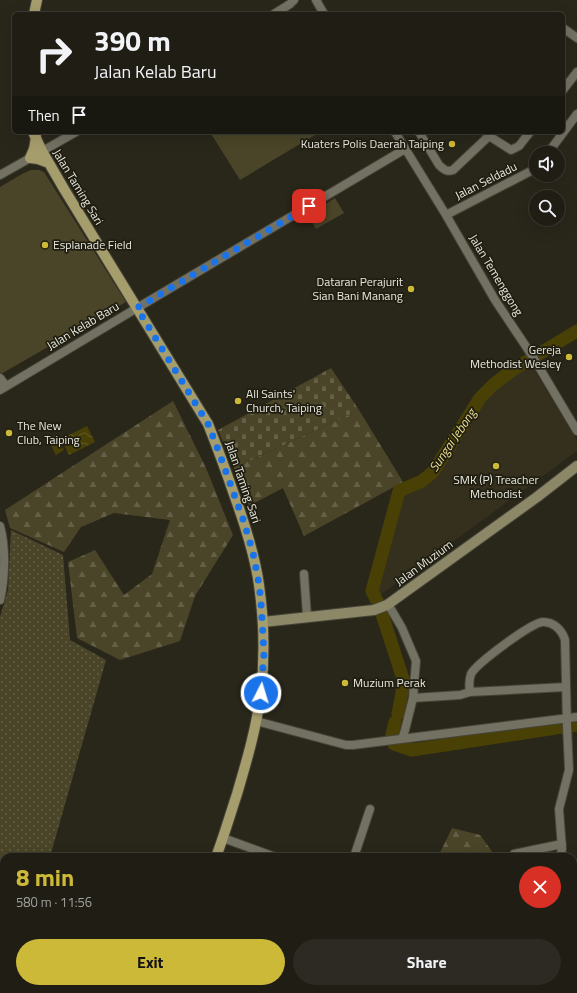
<!DOCTYPE html>
<meta charset="utf-8">
<style>
body{margin:0;font-family:"Titillium Web",sans-serif;background:#2c2a22;color:#f1f3f6;height:100vh;display:flex;flex-direction:column;font-size:15px;white-space:nowrap}
*{box-sizing:border-box;margin:0}
p{font-size:13px;color:#a1a2a0}
.icon{flex:none;width:22px;height:22px;fill:none;stroke:currentColor;stroke-width:2;stroke-linecap:round;stroke-linejoin:round}
.map{position:relative;flex:1;overflow:hidden}
.details{position:absolute;left:0px;top:853px;width:577px;height:140px;display:flex;flex-direction:column;background:#1f1d14;border-radius:12px 12px 0 0;box-shadow:0 4px 16px #0002,0 0 0 1px #3c3b34}
.details>*{flex:none}
.top-card{position:absolute;left:12px;top:12px;width:553px;height:122px;border-radius:6px;box-shadow:0 4px 16px #0002,0 0 0 1px #3c3b34;background:#1f1d14;color:#f1f3f6;overflow:hidden}
.tools{position:absolute;left:529px;top:146px;display:grid;gap:8px}
.tools a{display:grid;place-items:center;width:36px;height:36px;border-radius:50%;background:#1f1d14;box-shadow:0 4px 16px #0002,0 0 0 1px #3c3b34;font-size:20px}
.pin{position:absolute;display:grid;place-items:center;width:34px;height:34px;color:#fff;margin:-17px;border-radius:8px;box-shadow:0 2px 6px #0006}
.me{position:absolute;width:44px;margin:-22px;rotate:5deg;stroke-linejoin:round;filter:drop-shadow(0 0 3px #0008)}
.turn{display:flex;align-items:center;gap:14px;height:84px;padding:0 16px;font-size:18px}
.turn .icon{width:52px;height:52px;stroke-width:2.5}
.turn b{display:block;font-size:28px;line-height:34px}
.then{display:flex;align-items:center;height:38px;padding:0 16px;background:#0003;gap:8px;font-size:15px}
.round{display:grid;place-items:center;flex:none;width:42px;height:42px;border-radius:21px;background:#2c2a22}
.summary{display:flex;align-items:center;justify-content:space-between;height:68px;padding:0 16px}
h1{font-size:24px;font-weight:700;line-height:30px;color:#cdb938}
.button{display:flex;gap:8px;margin-top:auto;padding:8px 16px}
.button a{flex:1;height:46px;border-radius:24px;background:#cdb938;color:#111;font-size:16px;font-weight:700;line-height:46px;text-align:center}
.button a+a{background:#2c2a22;color:#f1f3f6}
.map>svg:first-child{display:block}
.built{fill:#34301d}
.green{fill:url(#green-dots)}
.forest{fill:url(#forest-firs)}
.cemetery{fill:url(#cemetery-stones)}
.pitch{fill:#4a4528}
.water{fill:url(#water-waves)}
.lines{fill:none;stroke-linecap:round;stroke-linejoin:round}
.river{stroke:#494005;stroke-width:13}
.street-casing{stroke:#464439;stroke-width:10}
.secondary-casing{stroke:#464439;stroke-width:12}
.primary-casing{stroke:#464439;stroke-width:12}
.street{stroke:#737162;stroke-width:8}
.secondary{stroke:#8c8767;stroke-width:10}
.primary{stroke:#a69d6d;stroke-width:10}
.route{stroke:#1a73e8;stroke-width:7;stroke-dasharray:0 12.6}
.poi-dot{fill:#cdb938;stroke:#201e11;stroke-width:1.5}
.labels{text-anchor:middle;stroke-width:3.5;stroke-linejoin:round;paint-order:stroke}
.poi-label{font-size:12px;fill:#e9e8df;stroke:#201e11;text-anchor:start}
.street-label{font-size:12px;fill:#e9e8df;stroke:#201e11}
.water-label{font-size:13px;font-style:italic;fill:#ecde8d;stroke:#201e11}
</style>
<div class="map">
<svg width="577" height="993" viewBox="0 0 577 993">
<defs>
<pattern id="green-dots" width="8" height="8" patternUnits="userSpaceOnUse"><rect width="8" height="8" fill="#4a4528"/><path d="M2 2h.1M6 6h.1" fill="none" stroke="#646047" stroke-width="1.8" stroke-linecap="round"/></pattern>
<pattern id="forest-firs" width="22" height="20" patternUnits="userSpaceOnUse"><rect width="22" height="20" fill="#4a4528"/><path d="M5 1l3.5 6h-7zM16 11l3.5 6h-7z" fill="#646047"/></pattern>
<pattern id="cemetery-stones" width="16" height="16" patternUnits="userSpaceOnUse"><rect width="16" height="16" fill="#4a4528"/><path d="M2 7V4a2 2 0 0 1 4 0v3zM10 15v-3a2 2 0 0 1 4 0v3z" fill="#646047"/></pattern>
<pattern id="water-waves" width="16" height="10" patternUnits="userSpaceOnUse"><rect width="16" height="10" fill="#494005"/><path d="M0 5q4-4 8 0t8 0" fill="none" stroke="#635c29"/></pattern>
</defs>
<rect width="100%" height="100%" fill="#29271a"/>
<path class="built" d="M528 360 577 440V451L380 595 376 582 399 491 422 481 452 446 480 398 504 377Z"/>
<path class="green" d="M11 530 63 555 70 640 106 660 50 857H4V989H12L11 993H0V617L8 590Z"/>
<path class="forest" d="M173 401 206 468 233 535 195 596 180 641 120 660 77 638 68 562 95 550 124 595 152 574 170 520 114 513 81 527 64 552 10 528 5 510Z
M359 410 403 482 304 536 283 488 249 506 234 468Z
M452 828 480 835 496 857H438Z
M573 966 577 969V993H369L371 989H573Z"/>
<path class="cemetery" d="M331 368 359 410 234 468 218 430Z"/>
<path class="pitch" d="M210 132H320L240 180Z
M31 170H39L44 172 126 302 1 374 0 372V187L22 174Z
M335 198 344 213 316 229 308 215Z"/>
<path class="water" d="M87 426 95 442 69 455 61 439Z
M55 435 64 450 56 455 48 440Z"/>
<g class="lines">
<path class="river" d="M378 603 372 591 399 491 422 481 433 472 480 398 494 384 514 369 577 331
M381 611 404 682 398 714
M391 739 395 722
M394 744 412 750 577 725"/>
<g class="street-casing">
<path id="street" d="M316 0 324 14
M274 14 290 4 294 0
M563 28 577 38
M563 90 577 72
M395 132 446 215 495 300 533 357 577 431
M419 132 439 165C444 170 447 172 453 170L489 136 511 150 519 146 530 132
M548 153 577 114
M0 175 76 132
M446 215 531 171 536 166
M0 378 6 386
M0 390 137 308 405 149
M0 526C6 547 5 578 0 600
M304 574 307 616
M388 604 402 628 416 661 413 698 405 730 402 739
M470 692C469 686 469 680 471 674 476 664 532 622 543 622 554 622 562 630 565 640L567 726 569 770 559 809 562 849 560 857
M413 698 460 695 470 692 566 687
M256 721 346 745H353L577 717
M223 838 275 857
M514 854 562 844
M354 857 370 809
M573 916 577 915
M237 993 238 989"/>
</g>
<g class="secondary-casing">
<path id="secondary" d="M263 622 374 610 387 605 537 497 577 466"/>
</g>
<g class="primary-casing">
<path id="primary" d="M34 14 37 0
M33 132 42 151 64 189 208 424C218 449 227 474 236 500 246 528 255 556 259 585 264 620 265 656 261 691 257 726 247 760 237 794 230 815 224 836 216 857
M36 137 34 149 30 158 38 159 49 163
M138 993 141 989"/>
</g>
<use href="#street" class="street"/>
<use href="#secondary" class="secondary"/>
<use href="#primary" class="primary"/>
</g>
<g class="lines">
<path class="route" d="M261 693 264 653 261 603 259 584 253 553 244 522 217 447 208 424 137 308 309 206"/>
</g>
<g class="poi-dot">
<circle cx="452" cy="144" r="4"/>
<circle cx="45" cy="245" r="4"/>
<circle cx="411" cy="289" r="4"/>
<circle cx="569" cy="357" r="4"/>
<circle cx="238" cy="401" r="4"/>
<circle cx="9" cy="433" r="4"/>
<circle cx="496" cy="466" r="4"/>
<circle cx="345" cy="683" r="4"/>
</g>
<g class="labels">
<g class="poi-label">
<text x="444" y="148" text-anchor="end">Kuaters Polis Daerah Taiping</text>
<text x="53" y="249">Esplanade Field</text>
<text x="403" y="286" text-anchor="end">Dataran Perajurit<tspan x="403" dy="14">Sian Bani Manang</tspan></text>
<text x="561" y="354" text-anchor="end">Gereja<tspan x="561" dy="14">Methodist Wesley</tspan></text>
<text x="246" y="398">All Saints'<tspan x="246" dy="14">Church, Taiping</tspan></text>
<text x="17" y="430">The New<tspan x="17" dy="14">Club, Taiping</tspan></text>
<text x="496" y="484" text-anchor="middle">SMK (P) Treacher<tspan x="496" dy="14">Methodist</tspan></text>
<text x="353" y="687">Muzium Perak</text>
</g>
<g class="street-label">
<text transform="translate(486 181) rotate(-27)" y="4">Jalan Seldadu</text>
<text transform="translate(78 187) rotate(59)" y="4">Jalan Taming Sari</text>
<text transform="translate(496 275) rotate(59)" y="4">Jalan Temenggong</text>
<text transform="translate(83 326) rotate(-31)" y="4">Jalan Kelab Baru</text>
<text transform="translate(243 482) rotate(71)" y="4">Jalan Taming Sari</text>
<text transform="translate(424 563) rotate(-36)" y="4">Jalan Muzium</text>
</g>
<g class="water-label">
<text transform="translate(452 440) rotate(-56)" y="5">Sungai Jebong</text>
</g>
</g>
</svg>
<div class="tools">
<a><svg class="icon" aria-label="sound" viewBox="0 0 24 24"><path d="M4 9h4l5-4v14l-5-4H4zM17 9q2 3 0 6"/></svg></a>
<a><svg class="icon" aria-label="search" viewBox="0 0 24 24"><circle cx="10" cy="10" r="6"/><path d="M15 15l6 6"/></svg></a>
</div>
<div class="pin" style="left:309px;top:206px;background:#d93025"><svg class="icon" aria-label="arrive" viewBox="0 0 24 24"><path d="M6 21V4h12l-3 4 3 4H6"/></svg></div>
<svg class="me" style="left:261px;top:693px" viewBox="-20 -20 40 40"><circle r="17" fill="#1a73e8" stroke="#fff" stroke-width="3"/><path d="M0-11L8 9 0 5-8 9z" fill="#fff"/></svg>
<div class="top-card">
<div class="turn"><svg class="icon" aria-label="right" viewBox="0 0 24 24"><path d="M7 20v-9h11M14 6l5 5-5 5"/></svg><div><b>390 m</b>Jalan Kelab Baru</div></div>
<div class="then">Then<svg class="icon" aria-label="arrive" viewBox="0 0 24 24"><path d="M6 21V4h12l-3 4 3 4H6"/></svg></div>
</div>
<section class="details">
<div class="summary"><div><h1>8 min</h1><p>580 m · 11:56</p></div><a class="round" style="background:#d93025;color:#fff"><svg class="icon" aria-label="close" viewBox="0 0 24 24"><path d="M6 6l12 12M18 6L6 18"/></svg></a></div>
<div class="button"><a>Exit</a><a>Share</a></div>
</section>
</div>
